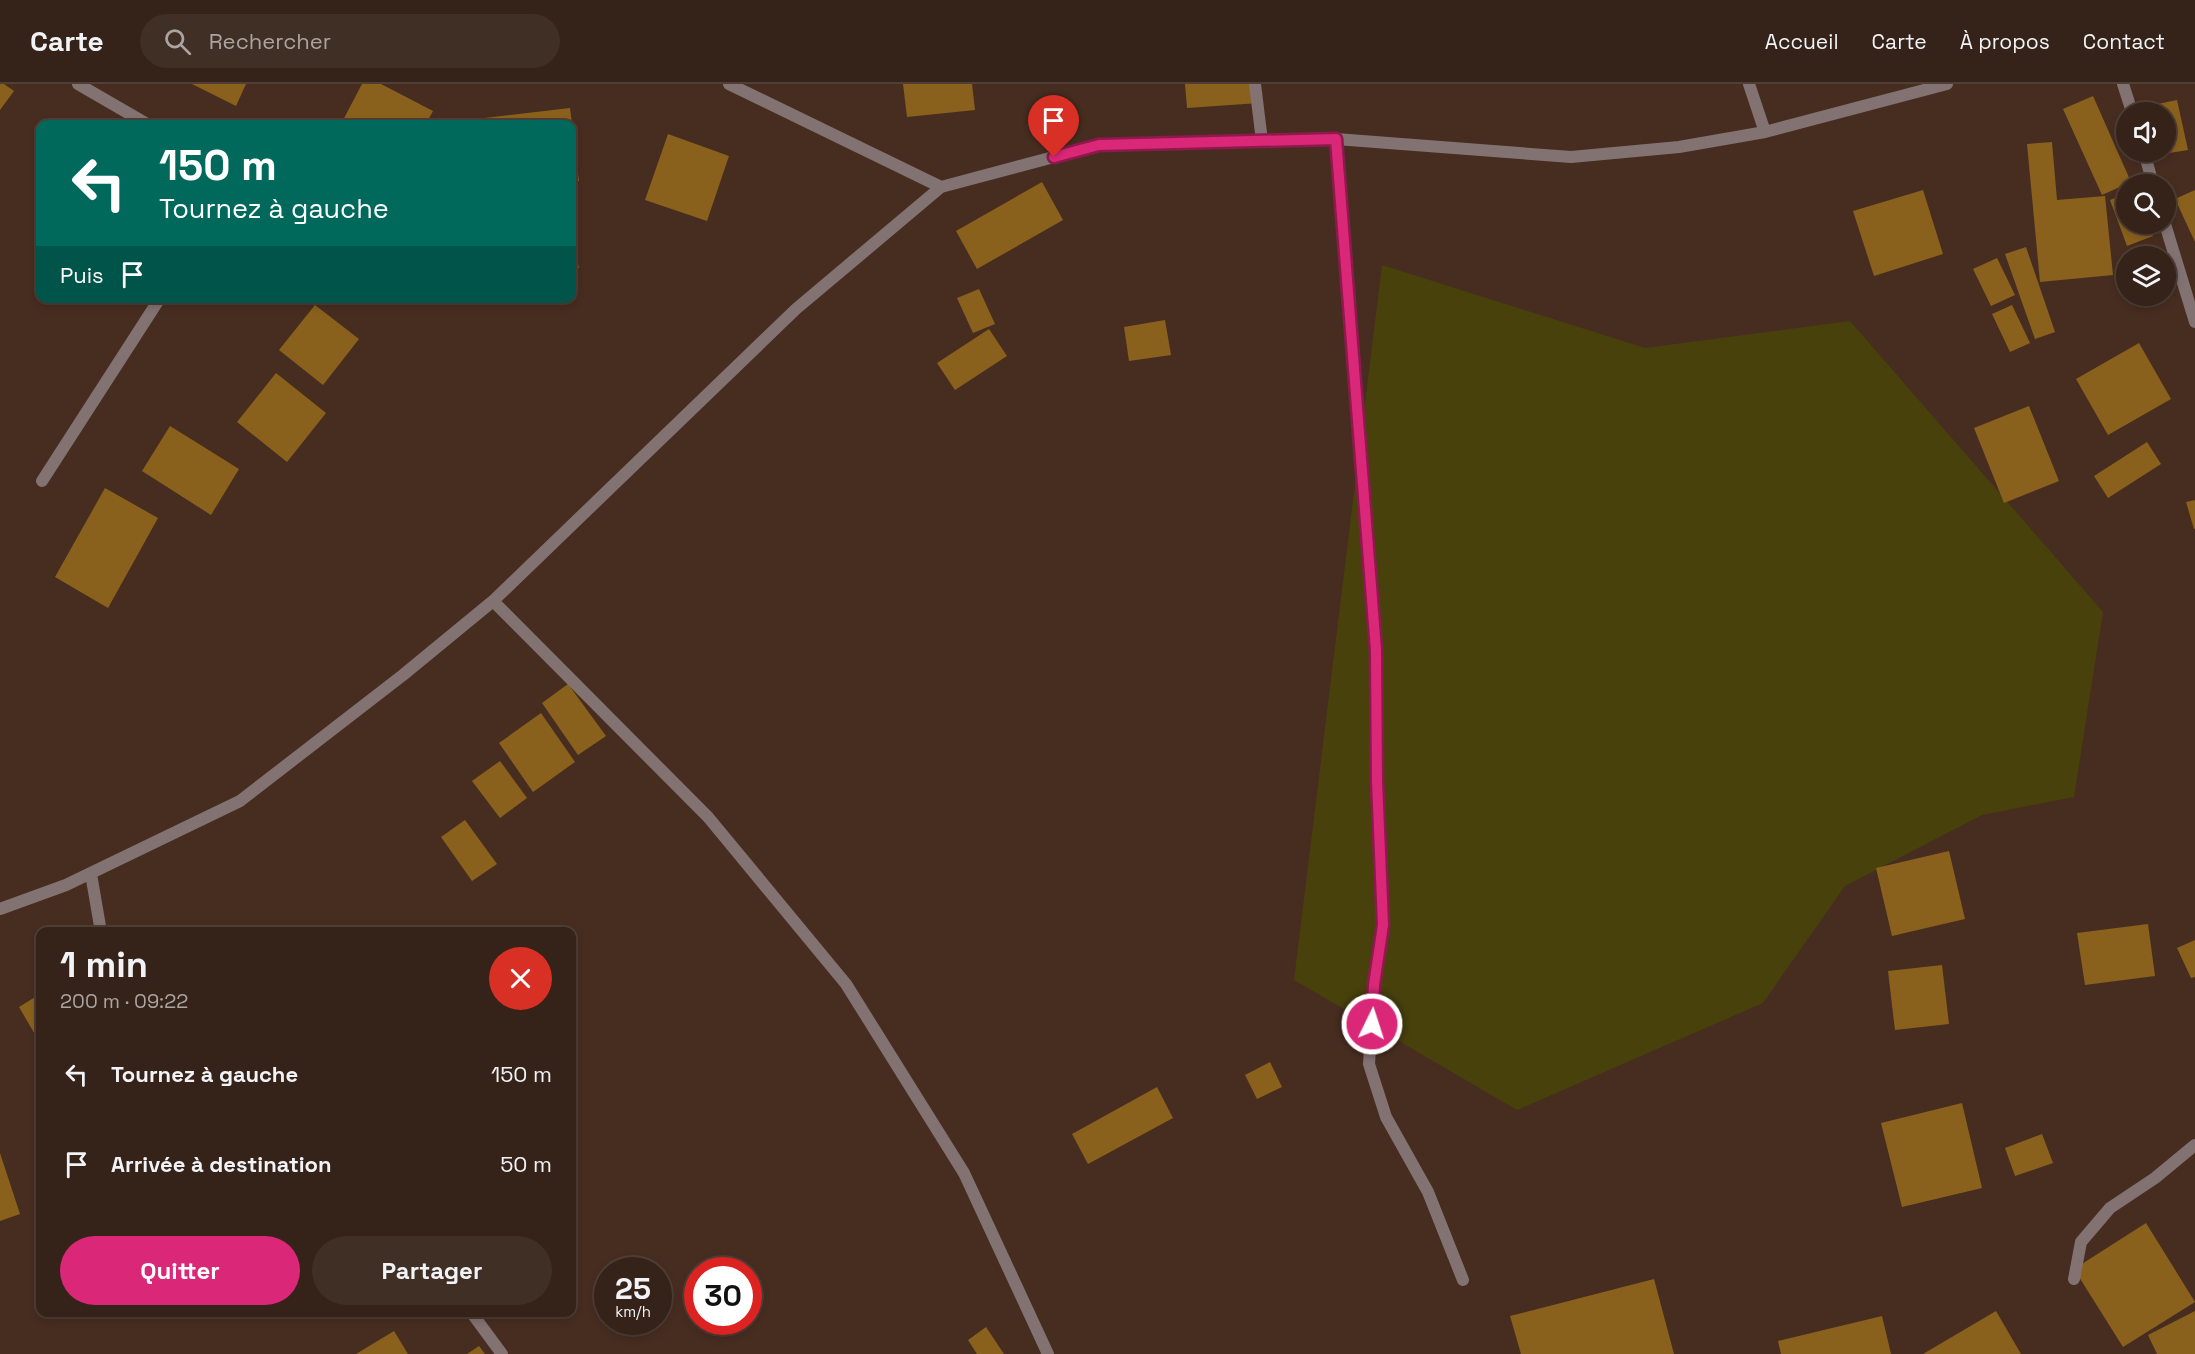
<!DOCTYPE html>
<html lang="fr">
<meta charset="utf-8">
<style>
body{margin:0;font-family:"Space Grotesk",sans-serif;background:#402f25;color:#f1f3f6;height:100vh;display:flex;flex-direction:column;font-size:22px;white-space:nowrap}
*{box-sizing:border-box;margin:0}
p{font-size:20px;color:#aaa4a2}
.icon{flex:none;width:33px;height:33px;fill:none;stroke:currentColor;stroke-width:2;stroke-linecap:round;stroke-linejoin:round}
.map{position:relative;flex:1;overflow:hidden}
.details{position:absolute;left:36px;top:843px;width:540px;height:390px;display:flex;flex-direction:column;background:#352218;border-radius:12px;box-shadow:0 3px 9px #0003,0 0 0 2px #4f3f37}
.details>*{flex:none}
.banner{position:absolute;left:36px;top:36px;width:540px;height:183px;border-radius:12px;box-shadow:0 3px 9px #0003,0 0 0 2px #4f3f37;background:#00695c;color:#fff;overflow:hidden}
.controls{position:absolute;left:2116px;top:18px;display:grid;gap:12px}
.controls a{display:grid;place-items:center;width:60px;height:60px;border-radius:50%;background:#352218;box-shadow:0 3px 9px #0003,0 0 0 2px #4f3f37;font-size:30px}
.speed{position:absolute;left:594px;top:1173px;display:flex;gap:12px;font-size:30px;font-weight:700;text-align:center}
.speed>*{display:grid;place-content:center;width:78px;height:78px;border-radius:50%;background:#352218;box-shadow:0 3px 9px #0003,0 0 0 2px #4f3f37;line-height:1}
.speed small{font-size:15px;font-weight:400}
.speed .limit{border:9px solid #d22;background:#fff;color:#111}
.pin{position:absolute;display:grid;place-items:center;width:51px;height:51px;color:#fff;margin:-62px -26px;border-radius:50% 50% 50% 0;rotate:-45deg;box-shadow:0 0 6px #0007}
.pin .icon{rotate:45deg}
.me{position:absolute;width:66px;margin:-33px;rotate:4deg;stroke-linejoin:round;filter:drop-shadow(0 0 4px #0008)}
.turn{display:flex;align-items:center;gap:21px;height:126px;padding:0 24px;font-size:27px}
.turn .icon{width:78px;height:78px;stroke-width:2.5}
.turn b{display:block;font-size:42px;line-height:51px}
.then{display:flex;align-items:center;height:57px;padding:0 24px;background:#0003;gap:12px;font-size:22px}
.round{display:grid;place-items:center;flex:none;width:63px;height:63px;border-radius:32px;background:#402f25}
.headline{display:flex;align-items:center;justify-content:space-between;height:102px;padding:0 24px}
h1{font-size:36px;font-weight:800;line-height:45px}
.button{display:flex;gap:12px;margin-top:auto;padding:12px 24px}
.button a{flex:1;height:69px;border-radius:36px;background:#db2777;color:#fff;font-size:24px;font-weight:800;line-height:69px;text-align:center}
.button a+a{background:#402f25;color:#f1f3f6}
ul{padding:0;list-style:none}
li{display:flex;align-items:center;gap:18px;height:90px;padding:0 24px}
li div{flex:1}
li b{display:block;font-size:22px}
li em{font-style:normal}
header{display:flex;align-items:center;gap:36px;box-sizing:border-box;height:84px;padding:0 30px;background:#352218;border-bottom:2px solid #4f3f37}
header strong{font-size:28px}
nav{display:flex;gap:33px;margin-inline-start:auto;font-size:21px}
.search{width:420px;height:54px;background:#402f25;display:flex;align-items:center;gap:15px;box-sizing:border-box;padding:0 21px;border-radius:33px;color:#aaa4a2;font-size:22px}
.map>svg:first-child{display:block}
.green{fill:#48410c}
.building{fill:#8a611c}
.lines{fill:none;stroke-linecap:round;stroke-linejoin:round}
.minor{stroke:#827372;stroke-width:12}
.route-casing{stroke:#8e194d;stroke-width:15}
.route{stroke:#db2777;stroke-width:10}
</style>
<header>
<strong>Carte</strong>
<div class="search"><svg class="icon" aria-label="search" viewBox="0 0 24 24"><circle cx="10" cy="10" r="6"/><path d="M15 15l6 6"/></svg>Rechercher</div>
<nav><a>Accueil</a><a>Carte</a><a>À propos</a><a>Contact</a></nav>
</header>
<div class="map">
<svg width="2195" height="1270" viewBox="0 0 2195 1270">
<rect width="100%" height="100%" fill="#472d20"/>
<path class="green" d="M1382 181 1645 264 1850 237 2103 528 2074 713 1982 731 1845 802 1763 919 1517 1026 1294 896Z"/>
<path class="building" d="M0 0H4L14 7 0 26Z
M192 0H246L236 22Z
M362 0H381L433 27 426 40H341Z
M903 0H972L975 26 907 33Z
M1185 0H1257L1259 19 1187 24Z
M2093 12 2131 98 2102 111 2063 25Z
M2177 16 2188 66 2163 70 2162 68H2166V28H2154L2153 21Z
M570 24 572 40H468L467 36Z
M572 45 579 97 572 98Z
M668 50 729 72 707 137 645 116Z
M2052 58 2057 116 2105 112 2113 191 2040 198 2027 60Z
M1042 98 1063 136 977 185 956 147Z
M1923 106 1943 170 1874 192 1853 127Z
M2195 106V158L2175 115Z
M2127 109V140H2148L2153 152 2127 162 2110 116Z
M572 157 579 184 572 185Z
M2026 163 2055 248 2035 255 2005 170Z
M1997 174 2015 211 1991 222 1973 185Z
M979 205 995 240 973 249 957 214Z
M315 221 359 255 323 301 279 266Z
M2012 221 2030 259 2010 268 1992 230Z
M1165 236 1171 271 1129 277 1124 243Z
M989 245 1007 272 955 306 937 279Z
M2139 259 2171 315 2108 351 2076 295Z
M276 289 326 329 287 378 237 338Z
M2029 322 2059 397 2004 419 1974 344Z
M170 342 239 385 211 431 142 387Z
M2147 358 2161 380 2108 414 2094 392Z
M105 404 158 434 108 524 55 493Z
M2195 416V445H2194L2186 418Z
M568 600 606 652 578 671 542 619Z
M541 629 575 678 533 708 499 659Z
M500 677 527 714 500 734 472 697Z
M465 736 497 780 472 797 441 753Z
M1949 767 1965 835 1892 852 1876 784Z
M2148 840 2155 892 2085 901 2077 849Z
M2195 856V893L2191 894 2177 864Z
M1942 881 1949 940 1895 946 1888 887Z
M40 910V959L19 923Z
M1270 978 1282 1003 1257 1015 1245 991Z
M1157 1003 1173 1034 1088 1080 1072 1050Z
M1962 1019 1982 1104 1902 1123 1881 1039Z
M2042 1050 2053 1079 2015 1092 2005 1064Z
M0 1069 20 1130 0 1137Z
M2146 1139 2195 1218 2123 1263 2074 1185Z
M1654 1195 1674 1270H1521L1510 1232Z
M1996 1227 2021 1270H1923Z
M2195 1227V1270H2157L2148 1251Z
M1882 1232 1891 1270H1781L1778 1257Z
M986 1243 1004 1270H977L968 1256Z
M394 1247 408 1270H356Z
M479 1262 485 1270H467Z"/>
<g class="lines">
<path class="minor" d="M78 0 147 40
M729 0 941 103
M1255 0 1262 57
M1749 0 1765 48
M2123 0 2132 28
M1336 55 1376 566 1377 697 1383 841 1374 901 1369 980 1386 1033 1428 1108 1463 1196
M2144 68 2153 100
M2165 140 2195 238
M42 397 160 214
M493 517 708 733 846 900 964 1089 1048 1270
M91 790 101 848
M0 825 66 801 240 717 403 591 493 517 796 225 941 103 1099 61 1336 55 1571 73 1679 63 1765 48 1947 0
M2074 1195 2081 1158 2110 1124 2155 1094 2195 1061
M471 1228 502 1270"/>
</g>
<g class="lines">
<g class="route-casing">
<path id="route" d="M1054 73 1099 61 1336 55 1376 566 1377 697 1383 841 1374 901 1372 940"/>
</g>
<use href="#route" class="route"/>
</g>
</svg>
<div class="controls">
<a><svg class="icon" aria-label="sound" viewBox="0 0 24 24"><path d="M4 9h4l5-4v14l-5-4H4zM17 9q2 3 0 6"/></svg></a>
<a><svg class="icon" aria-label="search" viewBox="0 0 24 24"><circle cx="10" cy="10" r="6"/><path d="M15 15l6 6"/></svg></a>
<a><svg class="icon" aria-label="layers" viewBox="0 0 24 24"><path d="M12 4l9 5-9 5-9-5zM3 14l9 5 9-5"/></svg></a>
</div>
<div class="speed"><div>25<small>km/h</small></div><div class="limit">30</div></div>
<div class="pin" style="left:1054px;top:73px;background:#d93025"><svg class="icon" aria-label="arrive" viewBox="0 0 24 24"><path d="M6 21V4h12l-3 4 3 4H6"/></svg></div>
<svg class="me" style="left:1372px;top:940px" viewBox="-20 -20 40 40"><circle r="17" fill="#db2777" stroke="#fff" stroke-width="3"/><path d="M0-11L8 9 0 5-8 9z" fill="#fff"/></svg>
<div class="banner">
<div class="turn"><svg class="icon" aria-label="left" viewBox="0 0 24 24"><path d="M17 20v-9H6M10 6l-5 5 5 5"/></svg><div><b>150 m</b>Tournez à gauche</div></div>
<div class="then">Puis<svg class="icon" aria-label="arrive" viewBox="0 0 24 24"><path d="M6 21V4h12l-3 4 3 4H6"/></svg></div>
</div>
<section class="details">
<div class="headline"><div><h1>1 min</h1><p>200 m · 09:22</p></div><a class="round" style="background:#d93025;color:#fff"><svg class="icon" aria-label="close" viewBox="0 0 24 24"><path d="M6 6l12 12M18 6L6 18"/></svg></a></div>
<ul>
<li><svg class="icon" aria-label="left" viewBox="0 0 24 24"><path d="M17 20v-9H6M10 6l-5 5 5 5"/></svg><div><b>Tournez à gauche</b></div><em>150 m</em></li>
<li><svg class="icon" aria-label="arrive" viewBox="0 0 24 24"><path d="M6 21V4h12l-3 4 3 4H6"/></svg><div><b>Arrivée à destination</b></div><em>50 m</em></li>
</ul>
<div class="button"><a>Quitter</a><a>Partager</a></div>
</section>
</div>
